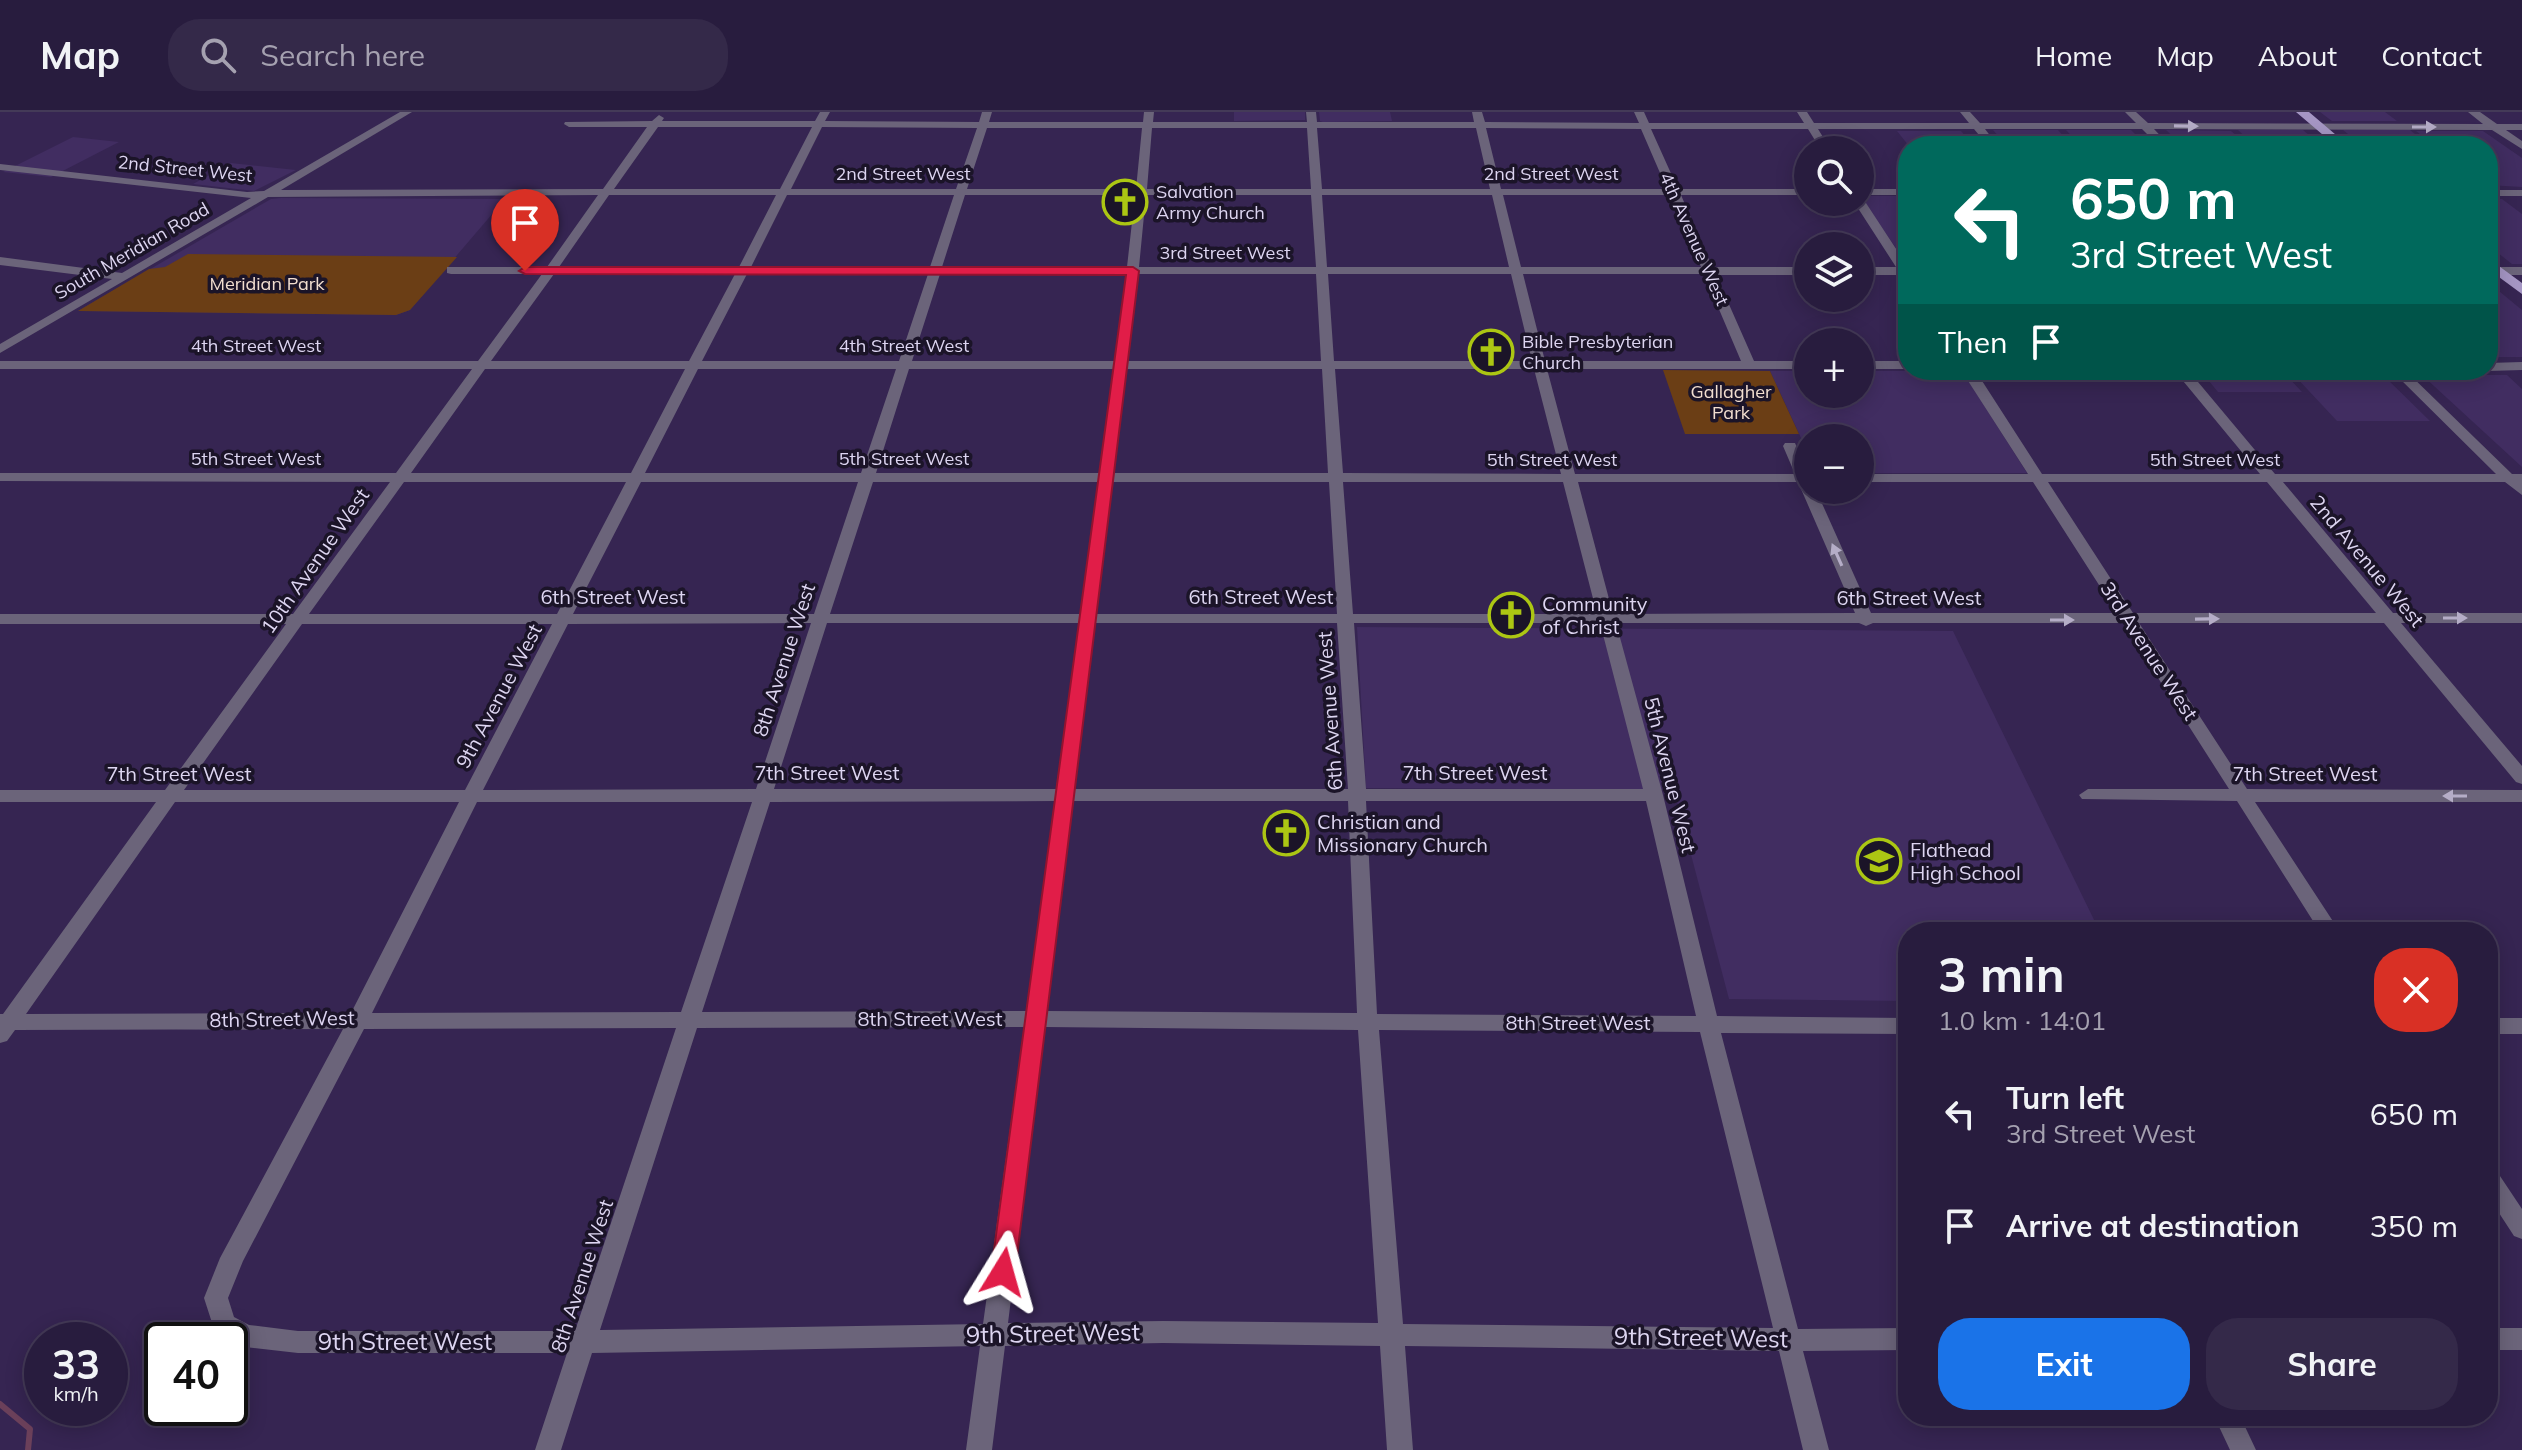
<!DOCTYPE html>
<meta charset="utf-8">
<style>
body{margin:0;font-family:Mulish,sans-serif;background:#342949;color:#f1f3f6;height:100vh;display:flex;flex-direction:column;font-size:30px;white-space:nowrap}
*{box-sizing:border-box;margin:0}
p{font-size:26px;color:#a5a1b0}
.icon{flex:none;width:44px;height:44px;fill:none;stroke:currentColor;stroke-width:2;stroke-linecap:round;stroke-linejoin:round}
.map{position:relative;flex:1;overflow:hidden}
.side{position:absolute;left:1898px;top:810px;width:600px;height:504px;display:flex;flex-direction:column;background:#281c3e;border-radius:32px;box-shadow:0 4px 20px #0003,0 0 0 2px #443a58}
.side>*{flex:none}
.guide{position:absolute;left:1898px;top:24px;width:600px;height:244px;border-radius:32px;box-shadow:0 4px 20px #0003,0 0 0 2px #443a58;background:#00695c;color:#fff;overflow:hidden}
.controls{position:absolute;left:1794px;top:24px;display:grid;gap:16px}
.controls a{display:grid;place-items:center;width:80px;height:80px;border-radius:50%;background:#281c3e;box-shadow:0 4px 20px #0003,0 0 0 2px #443a58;font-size:40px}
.speed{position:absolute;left:24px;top:1210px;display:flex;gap:16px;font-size:40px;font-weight:700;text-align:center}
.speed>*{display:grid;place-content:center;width:104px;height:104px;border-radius:50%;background:#281c3e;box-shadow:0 4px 20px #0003,0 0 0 2px #443a58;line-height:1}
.speed small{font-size:20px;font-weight:400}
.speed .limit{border:4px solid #111;border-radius:12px;background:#fff;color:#111}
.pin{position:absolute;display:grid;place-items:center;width:68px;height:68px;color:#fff;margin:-82px -34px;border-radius:50% 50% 50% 0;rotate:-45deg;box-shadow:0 0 8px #0007}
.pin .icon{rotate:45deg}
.me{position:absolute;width:88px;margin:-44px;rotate:8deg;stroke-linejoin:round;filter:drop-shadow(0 0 6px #0008)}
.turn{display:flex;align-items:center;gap:28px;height:168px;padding:0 40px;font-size:36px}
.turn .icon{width:104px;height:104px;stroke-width:2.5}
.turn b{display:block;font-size:56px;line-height:68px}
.then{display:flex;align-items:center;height:76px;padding:0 40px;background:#0003;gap:16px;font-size:30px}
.round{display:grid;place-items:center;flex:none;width:84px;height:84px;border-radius:32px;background:#342949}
.headline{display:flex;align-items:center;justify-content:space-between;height:136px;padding:0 40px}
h1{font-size:48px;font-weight:700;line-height:60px}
.action{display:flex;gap:16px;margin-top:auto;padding:16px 40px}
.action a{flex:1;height:92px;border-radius:32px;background:#1a73e8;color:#fff;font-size:32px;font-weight:700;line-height:92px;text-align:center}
.action a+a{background:#342949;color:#f1f3f6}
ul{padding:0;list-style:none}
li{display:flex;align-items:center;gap:24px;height:112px;padding:0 40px}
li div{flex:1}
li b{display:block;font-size:30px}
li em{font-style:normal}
header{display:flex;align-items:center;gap:48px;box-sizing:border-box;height:112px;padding:0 40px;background:#281c3e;border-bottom:2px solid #443a58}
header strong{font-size:38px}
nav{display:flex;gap:44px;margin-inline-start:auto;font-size:28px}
.search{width:560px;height:72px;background:#342949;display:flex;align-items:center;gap:20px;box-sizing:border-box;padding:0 28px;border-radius:32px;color:#a5a1b0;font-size:30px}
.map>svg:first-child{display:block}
.built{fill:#412d61}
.green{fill:#6b3e15}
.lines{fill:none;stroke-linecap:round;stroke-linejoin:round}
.stream{stroke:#6b405a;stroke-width:6}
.minor{fill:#6b647a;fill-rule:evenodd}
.major{fill:#a596c4;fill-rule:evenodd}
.oneway{fill:#b5adc7}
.route{fill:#e11d48;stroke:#92132f;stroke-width:2}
.labels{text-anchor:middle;stroke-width:7;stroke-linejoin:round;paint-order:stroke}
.far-street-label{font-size:18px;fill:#ddd5f1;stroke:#1b1428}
.far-poi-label{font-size:18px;fill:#ddd5f1;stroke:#1b1428;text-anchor:start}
.far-park-label{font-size:18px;fill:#f2ded0;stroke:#1b1428}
.street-label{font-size:20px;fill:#ddd5f1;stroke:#1b1428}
.poi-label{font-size:20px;fill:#ddd5f1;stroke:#1b1428;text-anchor:start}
.near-street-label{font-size:24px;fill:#ddd5f1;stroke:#1b1428}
</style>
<header>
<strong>Map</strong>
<div class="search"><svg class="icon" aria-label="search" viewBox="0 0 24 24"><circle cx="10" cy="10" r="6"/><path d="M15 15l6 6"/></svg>Search here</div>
<nav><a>Home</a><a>Map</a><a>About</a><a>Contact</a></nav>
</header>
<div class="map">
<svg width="2522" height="1338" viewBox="0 0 2522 1338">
<rect width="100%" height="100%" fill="#362552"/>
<path class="built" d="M1234 0H1305V8L1234 9Z
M1319 0H1390L1392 9 1323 10 1320 9Z
M2320 0H2385L2397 9H2332Z
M1993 18H2058L2072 34H2007Z
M2066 18H2131L2147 34H2081Z
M2166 18 2231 19 2249 34H2183Z
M2238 18H2303L2322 34H2255Z
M2343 18H2410L2430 34H2363Z
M1897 19H1961L1974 34H1909Z
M2416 19H2483L2522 46V75L2488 73V34H2436Z
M73 25 119 30 51 65 3 60Z
M231 51 296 58 254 79 193 72Z
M1868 84H1908V154L1862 86Z
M271 87 281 86 505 87 410 198 396 203 78 199Z
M2488 87H2502L2522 102V152H2512L2488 133Z
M2488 170 2522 198V245H2495L2488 239Z
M1770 259H1808V282H1860V259H1962L2027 361H1860V326H1808V341Z
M2204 263H2286L2302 280H2218Z
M2294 263H2383L2430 309H2337Z
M2422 263H2507L2522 277V355Z
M1357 515 1953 519 2100 820H1908V889L1729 887 1674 678 1366 676Z"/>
<path class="green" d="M188 142 457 145 410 198 396 203 78 199 149 157 165 155Z
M1663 258 1770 259 1799 322H1685Z"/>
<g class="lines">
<path class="stream" d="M0 1292 30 1317 28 1338"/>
<path class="minor" d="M400 0H412L281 78 603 77 647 15H569L564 12 565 10 652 9 659 3 664 6 662 9H815L820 0H830L825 9 979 10 982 0H992L989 10H1143L1144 0H1154L1153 10H1307L1306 0H1316L1317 10H1474L1472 0H1482L1485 10 1639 11 1634 0H1644L1649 11H1804L1797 0H1807L1814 11H1969L1960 0H1970L1980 11H2136L2125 0H2136L2148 11 2483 12 2468 0H2480L2497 12H2522V18H2506L2522 29V37L2492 18 2154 17 2170 34H2159L2142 17H1985L1998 34H1988L1974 17H1818L1831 38H1821L1808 17H1651L1678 77H1808V83H1681L1712 155H1808V163H1716L1754 249H1808V257H1547L1575 362H1795L1783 334 1785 331H1795L1808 360V378H1816L1871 501H2117L2033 370H1860V362H2028L1961 258H1975L2042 362H2260L2174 258H2188L2275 362H2496L2391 258H2405L2512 362H2522V383L2505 370H2283L2393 501H2522V511H2401L2522 654V672L2516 670 2384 511H2139L2247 677 2522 678V690H2255L2340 820H2320L2237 689 2082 687 2079 683 2088 677H2229L2123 511H1873L1866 514 1859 511H1616L1663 683 1717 904 1908 906V922L1721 921 1798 1217 1908 1216V1238L1803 1239 1829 1338H1803L1779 1239 1405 1234 1413 1338H1387L1380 1234 1163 1231 1005 1234 992 1338H966L980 1234 592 1241 561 1338H535L567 1241H298L245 1235 215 1220 204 1186 220 1146 343 917 15 918 7 929 0 931V902H3L156 690H0V678H165L286 512H0V502H293L390 370 0 369V361H396L472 257H0V249H478L542 162H451L447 161V155H547L598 83 268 85 0 241V232L112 167 0 153V145L122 161 251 86 0 58V52L247 80 264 79ZM658 15H812L780 77H614ZM822 15 977 16 956 77H791ZM987 16H1142L1136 77H967ZM1152 16H1307L1311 77H1147ZM1317 16H1476L1490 77H1322ZM1486 16 1641 17 1667 77H1501ZM609 83H776L739 155H559ZM787 83H954L930 155H751ZM965 83H1135L1127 155H942ZM1146 83H1311L1316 155H1139ZM1322 83H1492L1509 155H1327ZM1503 83H1670L1701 155H1521ZM554 162H735L689 249H491ZM747 162H928L899 249H702ZM940 162H1127L1115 249H912ZM1139 162H1316L1321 249H1128ZM1328 162H1511L1532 249H1334ZM1523 162H1704L1741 249H1545ZM485 257H685L631 361H411ZM698 257H896L861 361H645ZM909 257H1114L1099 361H876ZM1127 257H1322L1328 361H1114ZM1335 257H1534L1561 362 1343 361ZM404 370H626L557 502H309ZM641 370H858L814 502H573ZM873 370H1098L1080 502H830ZM1113 370H1329L1337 502H1096ZM1343 370H1563L1597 502H1353ZM1578 370H1798L1855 501 1613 502ZM2048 370H2267L2376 501H2133ZM811 511 756 677 483 678 568 512ZM827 511H1079L1056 677H774ZM1095 511H1337L1348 677H1074ZM1354 511H1600L1643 677H1366ZM302 512H552L465 678H184ZM1055 689 1026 899 702 900 770 690ZM1073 689H1348L1357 901 1047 899ZM1366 689H1646L1696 904 1377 902ZM175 690H459L351 901 26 902ZM477 690H752L681 900 372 901ZM1024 915 983 1212 600 1218 697 916ZM1045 915 1358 918 1378 1211 1163 1209 1008 1211ZM676 916 575 1219H298L249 1213 234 1205 228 1186 243 1149 364 917ZM1379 918 1700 920 1773 1216 1403 1212Z
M1860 77H1908V83H1860Z
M2488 78H2522V84H2488Z
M1860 87 1864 88 1908 155V169L1900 163H1860V155H1896L1854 90H1860Z
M2488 155H2522V163H2488Z
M1860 249H1908V257H1860Z
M2522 250V258L2488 259 2484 258H2488V251Z
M2488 906H2522V922H2488Z
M2488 1055 2496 1058 2522 1097V1127L2514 1124 2488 1084Z
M2488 1216H2522V1238H2488Z
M2214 1304H2240L2256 1338H2230Z"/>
<path class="major" d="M2296 0H2309L2349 34H2336Z
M2488 146 2522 171V182L2488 157Z"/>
</g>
<defs><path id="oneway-solid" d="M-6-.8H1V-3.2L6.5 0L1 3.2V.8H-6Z" transform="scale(2)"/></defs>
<g class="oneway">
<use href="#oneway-solid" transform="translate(2186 14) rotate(1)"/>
<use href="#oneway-solid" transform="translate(2424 15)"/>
<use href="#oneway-solid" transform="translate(1837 443) rotate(-114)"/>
<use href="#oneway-solid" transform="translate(2455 506)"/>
<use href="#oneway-solid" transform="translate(2207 507) rotate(-1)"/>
<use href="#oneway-solid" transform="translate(2062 508)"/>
<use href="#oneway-solid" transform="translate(2455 684) rotate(180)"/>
</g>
<path class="route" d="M1133 155 1139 159 1015 1160 1012 1168 1003 1171 995 1168 991 1160 1126 163 525 162 519 159 525 155Z"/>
<defs>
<g id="church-ring" transform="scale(2.3)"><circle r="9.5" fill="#1b1428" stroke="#acc613" stroke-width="1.5"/><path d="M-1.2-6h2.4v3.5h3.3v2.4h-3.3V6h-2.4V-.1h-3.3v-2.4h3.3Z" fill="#acc613"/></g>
<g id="school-ring" transform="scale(2.3)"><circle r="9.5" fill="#1b1428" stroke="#acc613" stroke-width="1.5"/><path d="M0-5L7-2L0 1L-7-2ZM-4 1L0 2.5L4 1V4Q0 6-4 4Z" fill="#acc613"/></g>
</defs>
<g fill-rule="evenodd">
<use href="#church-ring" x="1125" y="90"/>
<use href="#church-ring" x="1491" y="240"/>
<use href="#church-ring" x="1511" y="503"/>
<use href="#church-ring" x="1286" y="721"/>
<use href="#school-ring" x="1879" y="749"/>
</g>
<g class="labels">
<g class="far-street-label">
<text transform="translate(185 57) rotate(6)" y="6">2nd Street West</text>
<text x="903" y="68">2nd Street West</text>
<text x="1551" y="68">2nd Street West</text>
<text transform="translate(1694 127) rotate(66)" y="6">4th Avenue West</text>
<text transform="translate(132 139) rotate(-30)" y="6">South Meridian Road</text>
<text x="1225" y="147">3rd Street West</text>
<text x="256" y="240">4th Street West</text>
<text x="904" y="240">4th Street West</text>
<text x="256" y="353">5th Street West</text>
<text x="904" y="353">5th Street West</text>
<text x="1552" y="354">5th Street West</text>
<text x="2215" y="354">5th Street West</text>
</g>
<g class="far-poi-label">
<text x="1156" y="86">Salvation<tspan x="1156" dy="21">Army Church</tspan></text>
<text x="1522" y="236">Bible Presbyterian<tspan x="1522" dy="21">Church</tspan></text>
</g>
<g class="far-park-label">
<text x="267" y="178">Meridian Park</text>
<text x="1731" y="286">Gallagher<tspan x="1731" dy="21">Park</tspan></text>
</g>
<g class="street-label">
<text transform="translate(315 449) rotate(-55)" y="7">10th Avenue West</text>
<text transform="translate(2367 449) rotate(50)" y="7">2nd Avenue West</text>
<text x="613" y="492">6th Street West</text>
<text x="1261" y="492">6th Street West</text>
<text x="1909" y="493">6th Street West</text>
<text transform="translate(2149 539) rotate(57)" y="7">3rd Avenue West</text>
<text transform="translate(784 548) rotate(-72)" y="7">8th Avenue West</text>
<text transform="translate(499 584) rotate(-62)" y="7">9th Avenue West</text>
<text transform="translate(1330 599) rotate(-94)" y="7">6th Avenue West</text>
<text x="827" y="668">7th Street West</text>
<text x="1475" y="668">7th Street West</text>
<text x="179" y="669">7th Street West</text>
<text x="2305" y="669">7th Street West</text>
<text transform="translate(1670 663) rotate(76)" y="7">5th Avenue West</text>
<text transform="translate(282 907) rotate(-1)" y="7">8th Street West</text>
<text x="930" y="914">8th Street West</text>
<text x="1578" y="918">8th Street West</text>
<text transform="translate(582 1164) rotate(-72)" y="7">8th Avenue West</text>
</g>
<g class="poi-label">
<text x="1542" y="499">Community<tspan x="1542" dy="23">of Christ</tspan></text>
<text x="1317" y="717">Christian and<tspan x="1317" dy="23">Missionary Church</tspan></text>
<text x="1910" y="745">Flathead<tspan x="1910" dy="23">High School</tspan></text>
</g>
<g class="near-street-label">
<text transform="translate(1053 1222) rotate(-1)" y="8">9th Street West</text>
<text transform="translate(1701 1226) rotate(1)" y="8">9th Street West</text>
<text x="405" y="1238">9th Street West</text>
</g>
</g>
</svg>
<div class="controls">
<a><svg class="icon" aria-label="search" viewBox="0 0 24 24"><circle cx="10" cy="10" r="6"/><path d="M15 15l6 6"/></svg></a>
<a><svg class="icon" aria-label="layers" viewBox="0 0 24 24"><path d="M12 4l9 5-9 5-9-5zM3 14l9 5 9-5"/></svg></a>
<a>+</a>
<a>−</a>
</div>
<div class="speed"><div>33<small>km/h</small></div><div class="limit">40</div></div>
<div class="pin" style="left:525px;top:159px;background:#d93025"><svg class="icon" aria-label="arrive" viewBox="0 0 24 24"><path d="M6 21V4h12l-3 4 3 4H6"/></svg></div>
<svg class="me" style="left:1003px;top:1160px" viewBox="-20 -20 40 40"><path d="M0-17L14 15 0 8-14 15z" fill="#e11d48" stroke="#fff" stroke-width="4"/></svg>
<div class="guide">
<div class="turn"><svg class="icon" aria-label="left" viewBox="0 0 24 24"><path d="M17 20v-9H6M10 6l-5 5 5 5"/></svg><div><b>650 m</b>3rd Street West</div></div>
<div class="then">Then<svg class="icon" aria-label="arrive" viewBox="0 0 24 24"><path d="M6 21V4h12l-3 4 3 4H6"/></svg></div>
</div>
<section class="side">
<div class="headline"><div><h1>3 min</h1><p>1.0 km · 14:01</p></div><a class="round" style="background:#d93025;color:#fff"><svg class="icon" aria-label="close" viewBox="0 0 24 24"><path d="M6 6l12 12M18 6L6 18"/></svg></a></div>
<ul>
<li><svg class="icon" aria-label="left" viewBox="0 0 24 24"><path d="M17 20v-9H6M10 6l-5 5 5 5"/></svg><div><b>Turn left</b><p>3rd Street West</p></div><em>650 m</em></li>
<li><svg class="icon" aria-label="arrive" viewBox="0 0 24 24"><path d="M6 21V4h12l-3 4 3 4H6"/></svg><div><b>Arrive at destination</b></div><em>350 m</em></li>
</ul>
<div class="action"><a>Exit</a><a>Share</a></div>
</section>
</div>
